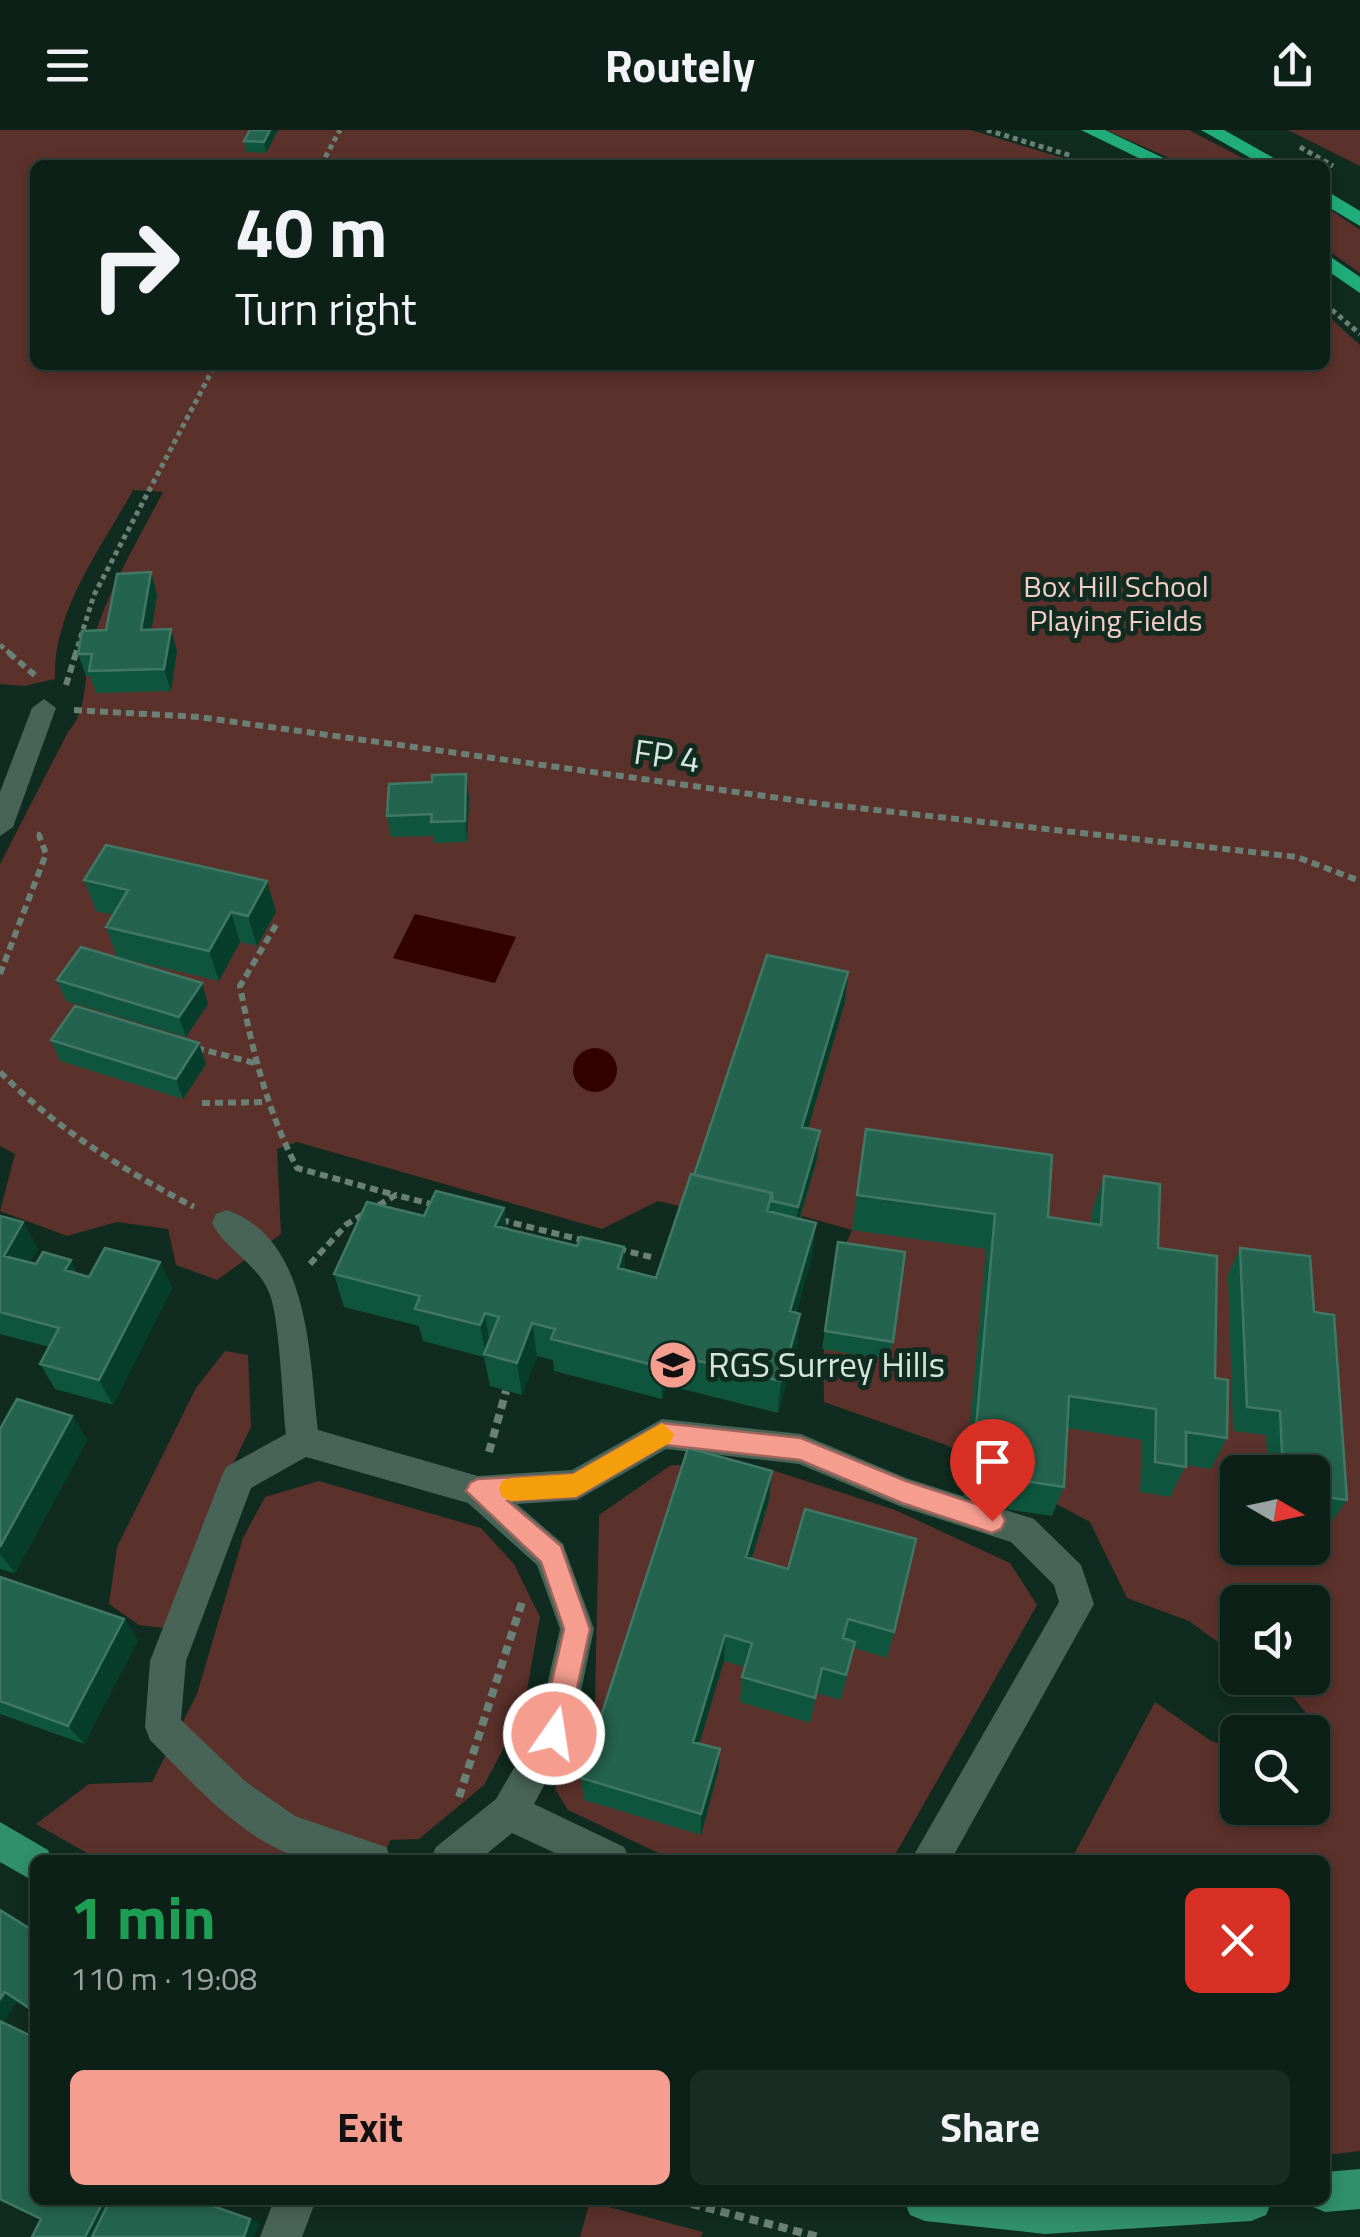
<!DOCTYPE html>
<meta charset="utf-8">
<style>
body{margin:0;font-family:"Titillium Web",sans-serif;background:#1a2d25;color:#f1f3f6;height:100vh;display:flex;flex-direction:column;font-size:38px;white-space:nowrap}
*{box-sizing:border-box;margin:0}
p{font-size:32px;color:#9aa3a2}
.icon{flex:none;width:55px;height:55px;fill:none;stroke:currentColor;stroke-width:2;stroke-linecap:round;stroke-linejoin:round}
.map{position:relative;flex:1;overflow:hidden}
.side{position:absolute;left:30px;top:1725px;width:1300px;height:350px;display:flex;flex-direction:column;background:#0c2018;border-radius:15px;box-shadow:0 5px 15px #0003,0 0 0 2px #2c3e37}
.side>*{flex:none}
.hud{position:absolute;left:30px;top:30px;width:1300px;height:210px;border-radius:15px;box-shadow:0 5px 15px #0003,0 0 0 2px #2c3e37;background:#0c2018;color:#f1f3f6;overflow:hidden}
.needle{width:65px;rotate:99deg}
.tools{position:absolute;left:1220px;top:1325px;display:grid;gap:20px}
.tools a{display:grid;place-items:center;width:110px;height:110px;border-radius:15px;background:#0c2018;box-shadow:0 5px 15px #0003,0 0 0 2px #2c3e37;font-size:50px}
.pin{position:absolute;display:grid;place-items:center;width:85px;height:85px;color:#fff;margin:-102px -42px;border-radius:50% 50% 50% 0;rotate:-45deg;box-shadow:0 0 10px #0007}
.pin .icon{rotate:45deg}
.me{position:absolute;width:110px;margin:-55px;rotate:13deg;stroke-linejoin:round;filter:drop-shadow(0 0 8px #0008)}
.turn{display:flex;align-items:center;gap:35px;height:210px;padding:0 40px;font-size:45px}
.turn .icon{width:130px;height:130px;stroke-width:2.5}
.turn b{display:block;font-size:70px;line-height:85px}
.round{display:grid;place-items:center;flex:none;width:105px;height:105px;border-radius:15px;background:#1a2d25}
.head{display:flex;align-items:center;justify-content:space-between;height:170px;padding:0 40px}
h1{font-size:60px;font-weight:700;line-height:75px;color:#1e9e55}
.primary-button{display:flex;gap:20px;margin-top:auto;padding:20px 40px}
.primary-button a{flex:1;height:115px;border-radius:15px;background:#f59d8f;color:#111;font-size:40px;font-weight:700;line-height:115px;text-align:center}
.primary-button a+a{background:#1a2d25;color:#f1f3f6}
header{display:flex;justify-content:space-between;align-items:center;height:130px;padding:0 40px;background:#0c2018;font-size:45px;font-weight:700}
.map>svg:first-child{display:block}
.green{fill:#5b312b;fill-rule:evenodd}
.water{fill:#320201}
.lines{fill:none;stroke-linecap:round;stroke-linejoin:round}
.path-far2{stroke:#6a8076;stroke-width:5;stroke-dasharray:5 4;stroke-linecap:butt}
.path-far1{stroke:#6a8076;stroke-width:6;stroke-dasharray:8 5;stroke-linecap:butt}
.path{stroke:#6a8076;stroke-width:8;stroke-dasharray:9 6;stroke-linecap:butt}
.minor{fill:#486457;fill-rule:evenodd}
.major{fill:#308f6d;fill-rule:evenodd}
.highway{fill:#20ac7b;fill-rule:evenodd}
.wall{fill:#0f553e}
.shaded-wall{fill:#063e2b}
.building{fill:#24644f;stroke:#407865;stroke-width:2.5}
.route{fill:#f59d8f;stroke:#9f665d;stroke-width:2.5}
.slow{fill:#f59e0b}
.labels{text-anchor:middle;stroke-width:10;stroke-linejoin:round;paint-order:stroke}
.far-park-label{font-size:30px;fill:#f3cec8;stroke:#102b20}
.street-label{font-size:35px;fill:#d5e4dc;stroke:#102b20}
.poi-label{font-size:35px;fill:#d5e4dc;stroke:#102b20;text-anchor:start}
</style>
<header><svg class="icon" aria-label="menu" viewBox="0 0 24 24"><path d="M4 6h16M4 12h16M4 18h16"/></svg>Routely<svg class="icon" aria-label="share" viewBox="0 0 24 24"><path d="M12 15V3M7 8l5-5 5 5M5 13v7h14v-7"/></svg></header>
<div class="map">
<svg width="1360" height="2107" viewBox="0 0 1360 2107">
<rect width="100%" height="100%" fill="#102b20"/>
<path class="green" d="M0 0H971L1086 35H35V235H1325V183L1360 215V2021L1325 2025V1730H1071L1155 1572 1211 1611 1237 1619 1238 1678H1312L1313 1623 1326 1608 1290 1563 1268 1548H1312V1472H1238L1237 1526 1189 1491 1127 1468 1090 1392 946 1315 824 1272C822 1207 825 1159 852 1100L802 1086 795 1104 658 1071 602 1099 297 1012 277 1019 281 1104 217 1150 176 1135 168 1099 117 1092 67 1106 0 1081 15 1024 0 1016V734L68 602C88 580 83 551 90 523 104 466 136 414 163 362L133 360C101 419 53 480 55 549L24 556 0 554ZM1238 1342H1312V1418H1238Z
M1106 0H1189L1256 35H1185Z
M1288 0H1360V36Z
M1325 76 1360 100V143L1325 118Z
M225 1221 248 1225 251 1297 213 1375 172 1499 139 1495 109 1474 117 1417 196 1258Z
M671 1335 766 1338 895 1380 1010 1433 1037 1475 892 1730H673L568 1680 555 1659 595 1572 599 1385Z
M319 1351 481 1398 514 1434 540 1487 523 1582 484 1655 419 1709 390 1710 383 1730H99L36 1694 89 1654 152 1652 197 1564 243 1408 265 1367Z
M590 2072 703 2102 701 2107H580Z"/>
<path class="water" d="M415 784 516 807 495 853 393 828Z
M573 940a22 22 0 1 1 44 0a22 22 0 1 1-44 0Z"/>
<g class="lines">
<path class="path-far2" d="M987 0 1072 26
M1300 17 1333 36
M321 35 340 0
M1325 174 1360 204
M0 515 12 525
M75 525 94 465 215 235"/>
<path class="path-far1" d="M9 523 37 547
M66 555 76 523
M74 580 199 587 822 674 1297 727 1360 751
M276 795 240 856C252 920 267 980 297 1038L395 1065
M0 844 46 724 39 705 34 704
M196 918 255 933
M0 942C58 1000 122 1039 194 1077
M202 973 267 972
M501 1090 586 1111
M618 1119 651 1127
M310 1134 347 1094 396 1065 435 1075"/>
<path class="path" d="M489 1322 506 1261
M459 1667 523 1469
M677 2070 819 2107"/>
<path class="minor" d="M44 569 56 578 13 697 0 706V662L32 578Z
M227 1080C311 1109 309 1228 318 1300L478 1346 572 1340 662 1289 801 1304 906 1348 1034 1389 1081 1435 1094 1474 951 1730H911L1059 1472 1054 1455 1011 1412 902 1377 799 1334 666 1319 577 1370 517 1374 563 1414 594 1499 572 1604 534 1674 624 1717 630 1730H570L512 1703 479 1730H430L436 1717 496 1669 537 1598 560 1499 537 1435 468 1373 306 1327 251 1358 186 1531 181 1590 246 1652 295 1686 386 1717 392 1730C365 1730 331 1736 305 1729 244 1713 193 1653 150 1610L145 1597 150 1531 221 1348 226 1337 286 1304C282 1270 280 1193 270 1165 259 1134 225 1120 212 1093L216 1084Z
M274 2070H316L302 2107H260Z"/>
<path class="major" d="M0 1692 48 1720 52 1730H35V1752L0 1732Z
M1360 2039V2079L1325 2082 1311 2076 1308 2070H1325V2042Z
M904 2070H1272L1266 2085 1251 2091 1045 2104 925 2091 910 2085Z"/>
<path class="highway" d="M1081 0H1105L1178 35H1153Z
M1201 0H1224L1286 35H1263Z
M1325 60 1360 81V96L1325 75Z
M1325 123 1360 147V163L1325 139Z"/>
</g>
<path class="wall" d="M250 0H278L266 23 246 22 244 11Z
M151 442 157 465 151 500 177 521 171 561 96 563 90 546H86L78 524 106 500Z
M432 652 469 666 467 712 434 713 433 706 391 707 387 686Z
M84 750 267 751 276 782 257 816 240 812 219 851 117 827 106 797 113 785 96 781Z
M848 842 845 872 808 998 820 1001 817 1029 800 1089 816 1093 812 1127 796 1183 800 1184 797 1216 778 1283 666 1255 662 1269 554 1241 553 1230 537 1226 522 1265 490 1256 484 1227 423 1211 419 1196 344 1177 334 1144 424 1086 504 1078 507 1099 625 1140 656 1148 694 1045Z
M57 850 208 874 186 907 66 871Z
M51 910 199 913 206 934 183 969 60 931Z
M866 999 1048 1087 1091 1094 1092 1081 1104 1046 1158 1118 1215 1248 1227 1308 1211 1339 1186 1335 1170 1367 1140 1362 1142 1310 1067 1298 1064 1357 1052 1386 963 1373 986 1119 852 1100Z
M0 1086 23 1092 38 1119 30 1132 89 1147 160 1132 172 1158 113 1275 55 1259 40 1234 49 1217 0 1204Z
M838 1112 893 1212 889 1230 822 1219Z
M1240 1118 1314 1182 1347 1370 1331 1393 1312 1390V1342H1268L1266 1305 1233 1301 1228 1145Z
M72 1286 87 1310 15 1443 0 1439V1299Z
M772 1341 769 1370 752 1429 894 1502 887 1528 854 1518 841 1570 817 1563 810 1593 740 1572 742 1547 745 1537 724 1531 699 1613 720 1619 718 1642 701 1705 584 1670 581 1648Z
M0 1447 124 1489 138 1510 84 1614 0 1584Z"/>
<path class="shaded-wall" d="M270 0H278L266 23 264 12Z
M151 442 157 465 148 522 141 500Z
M171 499 177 521 171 561 164 539Z
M466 644 469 666 467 712 465 691Z
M267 751 276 782 257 816 248 786Z
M231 782 240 812 219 851 209 821Z
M848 842 845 872 800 1026 802 997Z
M202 853 208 874 186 907 179 887Z
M199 913 206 934 183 969 176 949Z
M820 1001 817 1029 795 1104 798 1077Z
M504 1078 508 1112 495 1096Z
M23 1092 38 1119 19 1152 4 1126Z
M816 1093 812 1127 787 1214 790 1181Z
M624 1117 626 1151 618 1138Z
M71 1130 85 1156 65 1140Z
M160 1132 172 1158 113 1275 99 1250Z
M485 1183 490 1216 486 1227 480 1195Z
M800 1184 797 1216 778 1283 781 1251Z
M532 1193 537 1226 522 1265 517 1233Z
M666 1223V1255L662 1269 661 1237Z
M72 1286 87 1310 15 1443 0 1424V1417Z
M772 1341 769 1370 744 1455 746 1427Z
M124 1489 138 1510 84 1614 68 1596Z
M725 1505 724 1531 693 1635V1612Z
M720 1619 718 1642 701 1705V1684Z
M5 1862 18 1871 0 1897V1869Z
M104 2070H124L106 2107H85Z
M250 2089 259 2094 254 2107H244Z"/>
<path class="building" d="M250 0H270L264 12 244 11Z
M151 442 141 500 171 499 164 539 89 541 92 524H78L82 501 106 500 117 444Z
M466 644 465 691 431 692 432 684 387 686 389 654 432 652V645Z
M106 715 267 751 248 786 231 782 209 821 106 797 128 760 84 750Z
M81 817 202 853 179 887 57 850Z
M767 825 848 842 802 997 820 1001 798 1077 772 1071V1063L694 1045Z
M75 876 199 913 176 949 51 910Z
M866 999 1052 1025 1048 1087 1101 1095 1104 1046 1160 1054 1158 1118 1217 1126 1215 1248 1228 1250 1227 1308 1186 1302V1337L1155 1332 1156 1279 1069 1266 1064 1357 972 1343 995 1084 857 1065Z
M691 1044 772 1063 767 1081 816 1093 790 1181 800 1184 781 1251 666 1223 661 1237 551 1209 555 1199 532 1193 517 1233 484 1224 499 1187 485 1183 480 1195 415 1179 420 1166 334 1144 367 1072 424 1086 436 1061 504 1078 495 1096 577 1116 581 1107 624 1117 618 1138 656 1148Z
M0 1086 23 1092 4 1126 36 1134 43 1122 71 1130 65 1140 89 1147 105 1118 160 1132 99 1250 40 1234 59 1198 0 1182Z
M838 1112 905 1122 893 1212 825 1201Z
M1240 1118 1310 1126 1314 1182 1334 1185 1347 1370 1312 1365V1342H1283L1280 1281 1247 1277Z
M17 1269 72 1286 0 1417V1299Z
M688 1318 772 1341 746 1427 788 1439 805 1379 916 1409 894 1502 848 1489 843 1508 855 1512 846 1545 822 1538 815 1568 742 1547 752 1513 725 1505 693 1612 720 1619 701 1684 581 1648Z
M0 1447 124 1489 68 1596 0 1571Z
M0 1780 35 1802V1876L32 1880 5 1862 0 1869Z
M0 1891 35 1908V2070H104L85 2107H32L41 2089 0 2069Z
M110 2070H196L250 2089 244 2107H92Z"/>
<path class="route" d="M662 1293 801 1308 906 1351 1001 1382 1005 1391 1001 1399 992 1403 902 1373 800 1330 665 1315 576 1367 508 1371 561 1416 590 1499 567 1604 563 1614 554 1618 544 1614 540 1604 564 1499 541 1432 466 1361 470 1353 478 1349 573 1344Z"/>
<path class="slow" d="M662 1293 674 1304 671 1312 576 1367 511 1371 502 1367 499 1359 502 1351 511 1348 573 1344Z"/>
<defs>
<g id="school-disc" transform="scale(2.5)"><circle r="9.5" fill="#f59d8f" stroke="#102b20"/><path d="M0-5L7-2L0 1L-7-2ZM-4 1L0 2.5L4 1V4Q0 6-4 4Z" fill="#111"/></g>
</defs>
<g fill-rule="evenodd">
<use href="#school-disc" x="673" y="1235"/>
</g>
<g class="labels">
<g class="far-park-label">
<text x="1116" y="467">Box Hill School<tspan x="1116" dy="34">Playing Fields</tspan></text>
</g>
<g class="street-label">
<text transform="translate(667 626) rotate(8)" y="12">FP 4</text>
</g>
<g class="poi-label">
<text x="708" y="1247">RGS Surrey Hills</text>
</g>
</g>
</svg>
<div class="tools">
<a><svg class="needle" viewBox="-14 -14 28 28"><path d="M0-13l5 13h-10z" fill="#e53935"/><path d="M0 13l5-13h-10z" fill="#9aa3a2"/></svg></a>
<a><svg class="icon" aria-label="sound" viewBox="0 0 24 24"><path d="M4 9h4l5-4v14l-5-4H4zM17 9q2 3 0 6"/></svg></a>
<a><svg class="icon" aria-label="search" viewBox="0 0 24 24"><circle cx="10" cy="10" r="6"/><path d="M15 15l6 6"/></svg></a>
</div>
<div class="pin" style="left:992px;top:1391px;background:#d93025"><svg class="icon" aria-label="arrive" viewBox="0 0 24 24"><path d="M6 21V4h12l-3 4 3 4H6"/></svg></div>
<svg class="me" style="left:554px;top:1604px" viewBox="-20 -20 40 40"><circle r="17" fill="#f59d8f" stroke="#fff" stroke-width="3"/><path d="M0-11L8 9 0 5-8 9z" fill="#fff"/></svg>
<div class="hud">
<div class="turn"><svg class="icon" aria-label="right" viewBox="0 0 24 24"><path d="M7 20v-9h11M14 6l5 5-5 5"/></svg><div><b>40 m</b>Turn right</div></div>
</div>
<section class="side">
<div class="head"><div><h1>1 min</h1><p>110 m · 19:08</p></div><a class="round" style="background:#d93025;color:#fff"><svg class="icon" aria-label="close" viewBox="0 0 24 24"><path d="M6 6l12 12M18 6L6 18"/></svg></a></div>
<div class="primary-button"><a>Exit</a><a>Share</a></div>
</section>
</div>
